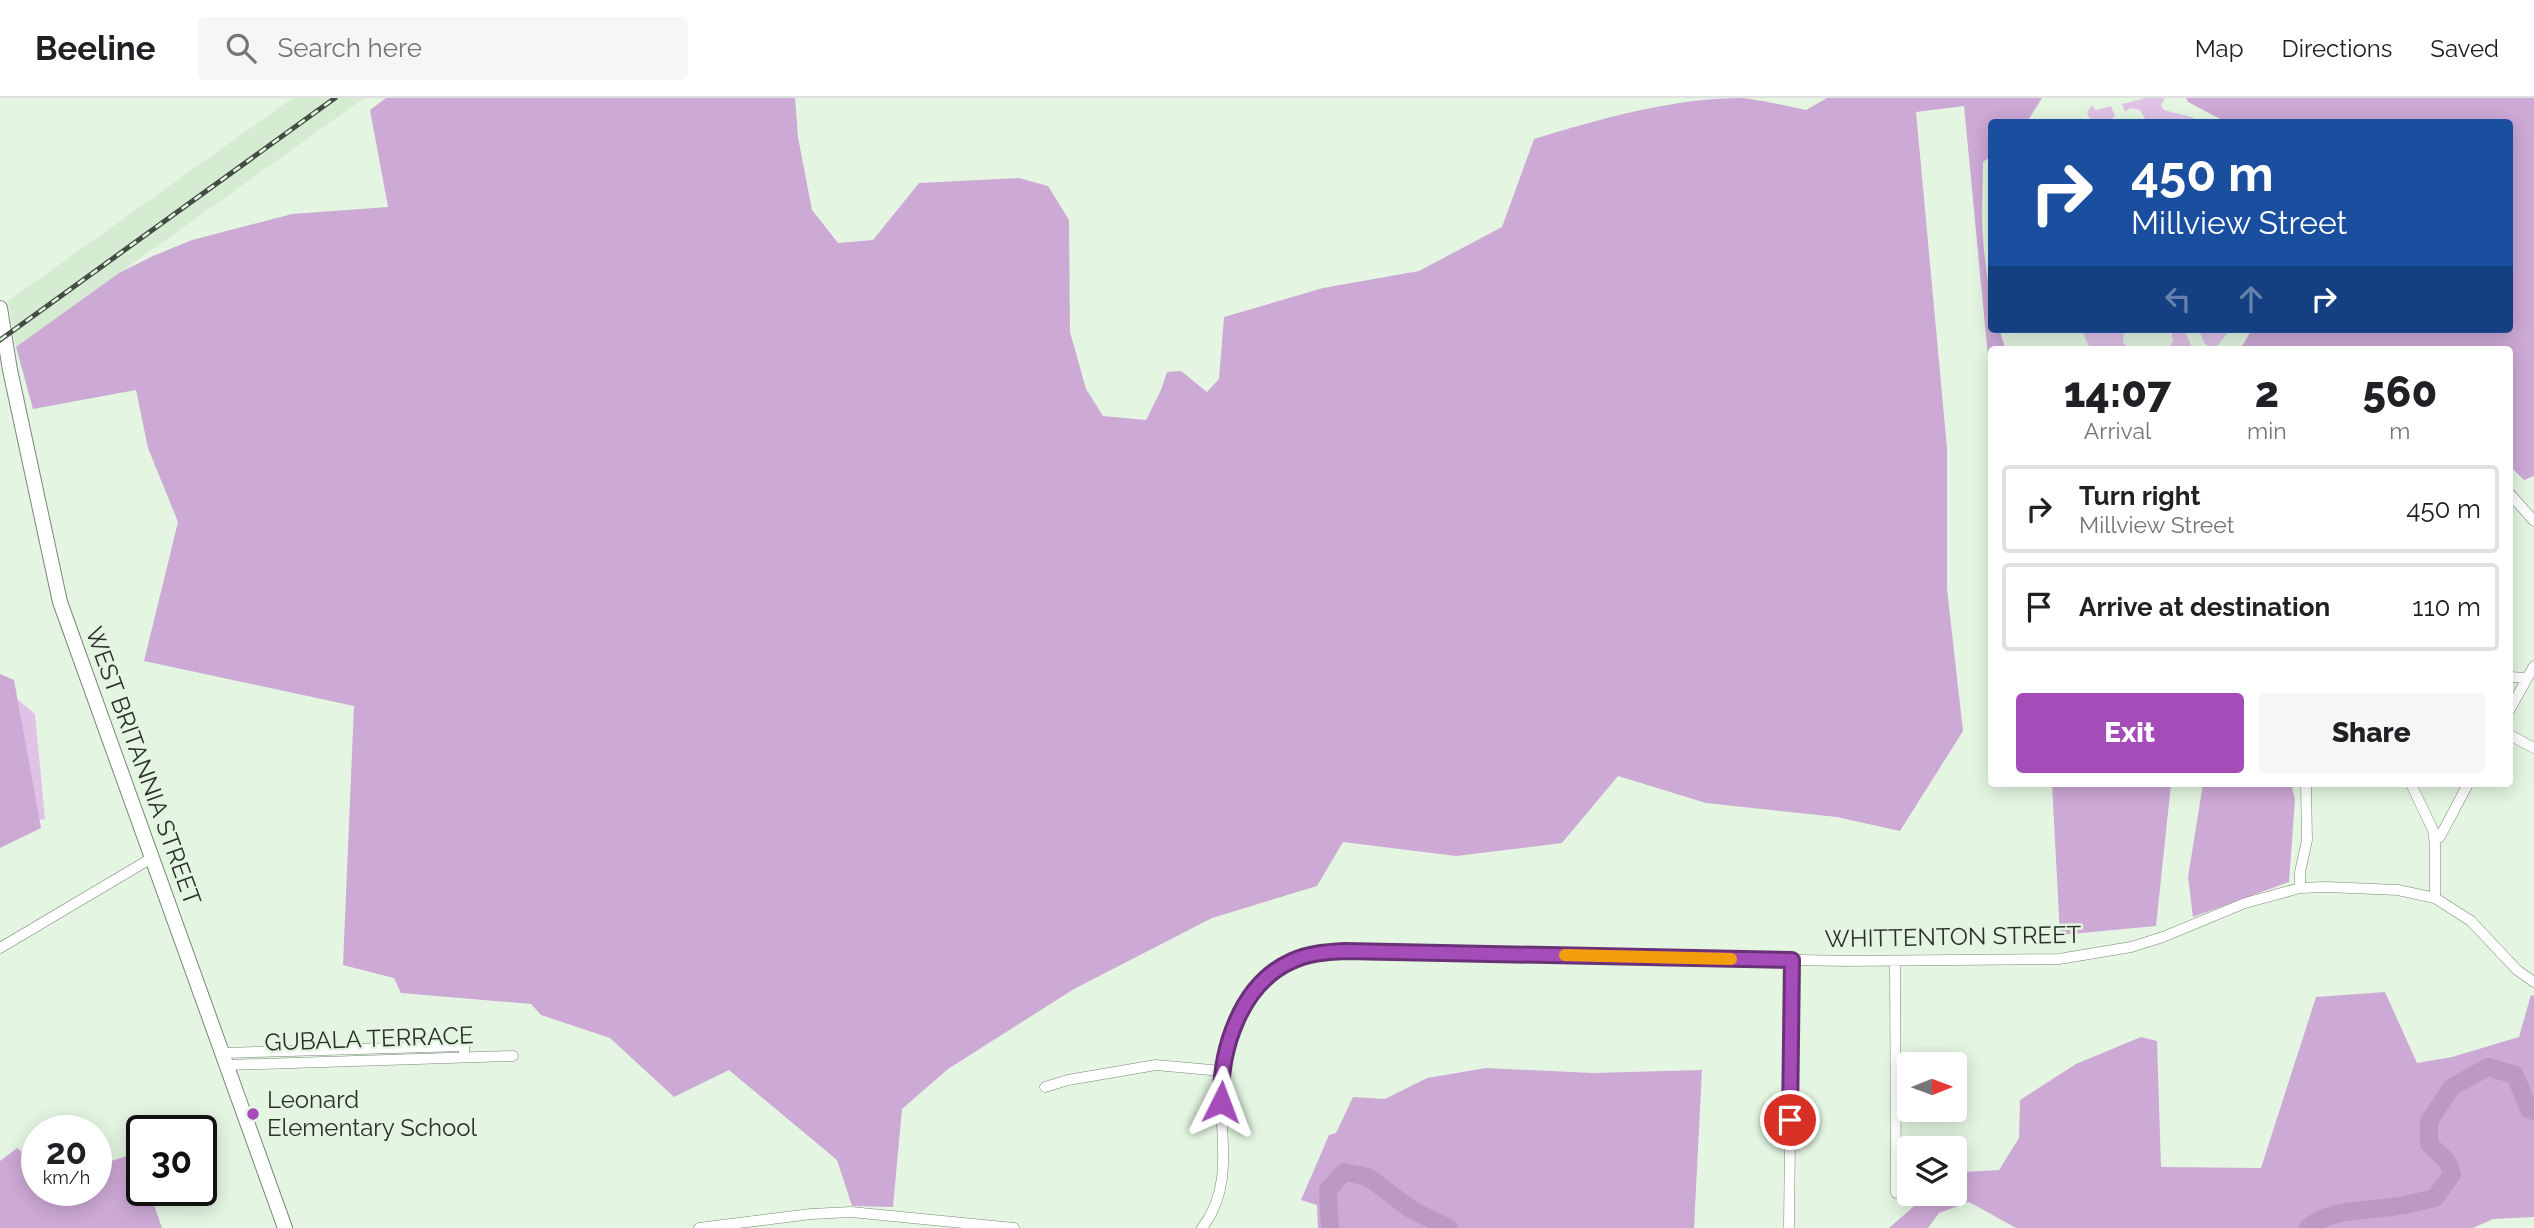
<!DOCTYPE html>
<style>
body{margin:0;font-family:Raleway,sans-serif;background:#f6f6f6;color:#202124;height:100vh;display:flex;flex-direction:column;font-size:26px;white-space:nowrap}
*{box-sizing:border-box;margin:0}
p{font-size:23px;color:#757577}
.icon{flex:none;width:38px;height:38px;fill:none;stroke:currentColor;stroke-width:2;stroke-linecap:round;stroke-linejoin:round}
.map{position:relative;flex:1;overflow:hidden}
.drawer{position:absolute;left:1988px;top:248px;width:525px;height:441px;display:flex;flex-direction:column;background:#fff;border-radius:7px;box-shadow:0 4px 18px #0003}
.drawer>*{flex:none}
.hud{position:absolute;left:1988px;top:21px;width:525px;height:214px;border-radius:7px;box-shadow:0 4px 18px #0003;background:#1a4fa0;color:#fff;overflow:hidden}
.needle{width:46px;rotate:89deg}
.tools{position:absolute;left:1897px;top:954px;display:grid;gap:14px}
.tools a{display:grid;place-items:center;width:70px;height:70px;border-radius:7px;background:#fff;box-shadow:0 4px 18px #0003;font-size:35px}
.speed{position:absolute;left:21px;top:1017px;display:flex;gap:14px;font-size:35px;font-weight:700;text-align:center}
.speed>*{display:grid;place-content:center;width:91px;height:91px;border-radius:50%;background:#fff;box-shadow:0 4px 18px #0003;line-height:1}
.speed small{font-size:18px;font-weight:400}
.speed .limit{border:4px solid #111;border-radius:10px;background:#fff;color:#111}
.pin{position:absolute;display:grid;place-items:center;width:60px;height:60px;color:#fff;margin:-30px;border:4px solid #fff;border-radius:50%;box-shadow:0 2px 7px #0007}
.me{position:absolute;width:77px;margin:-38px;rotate:3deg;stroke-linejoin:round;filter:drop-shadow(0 0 5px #0008)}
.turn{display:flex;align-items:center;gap:24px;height:147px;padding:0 28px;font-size:32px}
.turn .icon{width:91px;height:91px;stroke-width:2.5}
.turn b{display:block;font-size:49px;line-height:60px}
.lanes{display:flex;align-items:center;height:66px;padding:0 28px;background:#0003;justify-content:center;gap:35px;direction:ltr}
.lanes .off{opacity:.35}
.eta{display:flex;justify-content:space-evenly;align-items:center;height:119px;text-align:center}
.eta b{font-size:42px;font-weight:800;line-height:49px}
.primary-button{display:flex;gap:14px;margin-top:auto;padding:14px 28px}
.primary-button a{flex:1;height:80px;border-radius:7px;background:#a44cb8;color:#fff;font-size:28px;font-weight:800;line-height:80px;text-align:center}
.primary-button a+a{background:#f6f6f6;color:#202124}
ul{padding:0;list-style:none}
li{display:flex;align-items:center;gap:21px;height:88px;margin:0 14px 10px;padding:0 14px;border:4px solid #e0e0e0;border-radius:7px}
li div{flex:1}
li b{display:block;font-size:26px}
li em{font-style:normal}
header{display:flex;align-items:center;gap:42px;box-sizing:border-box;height:98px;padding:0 35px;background:#fff;border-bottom:2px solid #e0e0e0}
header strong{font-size:33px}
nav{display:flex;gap:38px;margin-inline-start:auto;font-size:24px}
.search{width:490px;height:63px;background:#f6f6f6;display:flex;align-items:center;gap:18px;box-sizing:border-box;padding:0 24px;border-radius:7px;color:#757577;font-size:26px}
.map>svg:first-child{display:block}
.built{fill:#d5ebd2}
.green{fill:#e0c2e7}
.forest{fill:#cda9d6}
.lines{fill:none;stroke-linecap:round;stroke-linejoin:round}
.river{stroke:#bc99c4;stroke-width:18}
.street-casing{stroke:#788876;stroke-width:11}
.secondary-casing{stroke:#788876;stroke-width:16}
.street{stroke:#fff;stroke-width:10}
.secondary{stroke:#fff;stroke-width:14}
.rail-casing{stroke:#444c44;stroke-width:5}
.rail{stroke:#e4f6e2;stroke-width:2.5;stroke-dasharray:8;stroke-linecap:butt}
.route-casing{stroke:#6b3178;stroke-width:18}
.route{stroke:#a44cb8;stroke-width:12}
.slow{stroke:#f59e0b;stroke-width:12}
.poi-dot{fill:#a44cb8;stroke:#e4f6e2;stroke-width:2.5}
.labels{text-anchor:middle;stroke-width:5;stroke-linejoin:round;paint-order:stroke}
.street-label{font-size:24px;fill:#2a312a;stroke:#e4f6e2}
.poi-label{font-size:24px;fill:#2a312a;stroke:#e4f6e2;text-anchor:start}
</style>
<header>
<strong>Beeline</strong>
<div class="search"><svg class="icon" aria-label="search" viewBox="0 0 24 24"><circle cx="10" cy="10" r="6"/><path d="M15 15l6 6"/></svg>Search here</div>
<nav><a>Map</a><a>Directions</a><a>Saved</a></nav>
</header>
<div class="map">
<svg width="2534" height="1130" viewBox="0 0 2534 1130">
<rect width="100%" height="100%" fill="#e4f6e2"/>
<path class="built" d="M293 0H364L16 249 8 203Z"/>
<path class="green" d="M2146 0H2165L2161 7 2164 12 2191 19 2200 24H2147L2140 12 2130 10 2125 14 2122 6Z
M2092 7 2096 12 2111 8 2115 18 2108 24H2091L2087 14Z
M2081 231H2095L2104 235 2124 231 2123 245 2132 252H2091Z
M2171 231H2184L2193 252H2163L2169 250 2173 243Z
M2198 231H2231L2218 247 2211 249 2205 246Z
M0 587 35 616 45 721 0 729Z"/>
<path class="forest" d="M386 0H795L798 39 812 112 838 145 873 142 919 85 1019 80 1048 88 1069 122 1070 234 1086 291 1103 318 1146 322 1161 292 1167 274 1181 273 1207 294 1219 281 1224 219 1323 190 1419 173 1502 129 1534 41C1599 21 1673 0 1742 0 1763 2 1785 8 1806 12L1827 0H2042L2027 24H1992L1991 58 1983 64C1983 89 1981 115 1983 140 1985 170 1992 201 1992 231H1999L2006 252H1992L1991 290 1964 8 1916 14 1947 350V491L1963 633 1900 733 1837 719 1706 705 1618 678 1562 745 1456 758 1343 744 1317 788 1212 820 1074 891 948 971 902 1011 893 1109 852 1108 837 1062 729 972 674 999 610 940 541 917 531 906 401 895 394 880 343 867 354 608 144 563 178 424 148 350 136 292 33 311 16 249 119 175 153 158 192 142 292 116 388 109 370 12Z
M2186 0H2534V378L2524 382 2510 368V252H2240L2252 231H2510V24H2226L2188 4Z
M0 576 14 582 41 730 0 750Z
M2052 686H2171L2156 828 2060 837Z
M2203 686H2291L2295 701 2289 784 2193 819 2188 779Z
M2385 894 2417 965 2452 959 2519 939 2531 897 2534 898V1119L2493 1121 2473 1130H2016L1969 1104 1939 1115 1928 1130H1889L1913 1109 1931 1096H1955V1079L1963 1074 1999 1072 2019 1040 2020 1002 2076 966 2141 939 2157 943 2161 1069 2261 1070 2316 899Z
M1486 970 1592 975 1702 972 1694 1130H1318L1317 1107 1301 1102 1329 1037 1336 1035 1353 999 1385 1001 1427 980Z
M17 1050 37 1066V1092H96V1068L136 1055 142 1071V1092H149L162 1130H0V1063Z"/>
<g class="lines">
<path class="river" d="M1330 1130 1328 1092 1344 1074 1368 1079 1412 1112 1449 1130
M2308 1130C2329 1111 2364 1113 2392 1109 2406 1107 2421 1103 2435 1100L2452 1076 2447 1063 2429 1046V1023L2452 989 2488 969 2515 977 2529 1012 2534 1013"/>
<g class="street-casing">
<path id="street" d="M2510 396 2534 423
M2510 579 2527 580
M2510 611 2534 568
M2510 637 2534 650
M2411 686 2433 732 2435 747V800
M2435 740H2439L2442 735 2468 686
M2300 790V774L2307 742 2306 686
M0 850 150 761
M1895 863 1896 1095
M223 955 464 948V959
M227 967 513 958
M1045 989 1068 982 1156 967 1222 973
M1789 1128 1792 862
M699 1130 811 1116 851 1114 1014 1130
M1202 1130C1238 1084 1216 1028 1222 975 1225 949 1234 927 1247 905 1269 867 1303 856 1345 853L1847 863 2059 861 2131 849 2163 839 2245 805 2300 790 2326 789 2398 792 2435 800 2471 823 2517 872 2534 884"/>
</g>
<g class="secondary-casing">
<path id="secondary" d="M0 210 10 272 60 504 285 1130"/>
</g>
<use href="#street" class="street"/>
<use href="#secondary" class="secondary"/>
<g class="rail-casing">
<path id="rail" d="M0 242 335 0"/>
</g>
<use href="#rail" class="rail"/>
</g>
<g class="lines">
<g class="route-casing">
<path id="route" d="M1221 1004C1220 952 1240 886 1292 863 1309 855 1327 854 1345 853L1792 862 1790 1022"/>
</g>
<use href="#route" class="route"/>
<path class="slow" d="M1565 857 1731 861"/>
</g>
<circle class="poi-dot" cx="253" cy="1016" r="7"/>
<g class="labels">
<g class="street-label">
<text transform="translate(143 668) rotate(70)" y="8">WEST BRITANNIA STREET</text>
<text transform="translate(1953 839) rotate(-1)" y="8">WHITTENTON STREET</text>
<text transform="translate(369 941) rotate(-2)" y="8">GUBALA TERRACE</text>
</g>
<g class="poi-label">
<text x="267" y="1010">Leonard<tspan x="267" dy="28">Elementary School</tspan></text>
</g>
</g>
</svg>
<div class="tools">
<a><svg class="needle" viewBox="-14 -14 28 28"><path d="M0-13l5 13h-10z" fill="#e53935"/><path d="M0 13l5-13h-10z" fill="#757577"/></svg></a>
<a><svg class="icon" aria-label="layers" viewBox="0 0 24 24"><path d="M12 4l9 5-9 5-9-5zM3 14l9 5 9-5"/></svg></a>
</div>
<div class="speed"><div>20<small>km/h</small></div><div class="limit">30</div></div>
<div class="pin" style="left:1790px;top:1022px;background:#d93025"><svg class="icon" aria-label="arrive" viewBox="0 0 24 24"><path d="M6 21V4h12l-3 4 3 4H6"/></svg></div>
<svg class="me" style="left:1221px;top:1004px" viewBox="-20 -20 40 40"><path d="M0-17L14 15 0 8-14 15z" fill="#a44cb8" stroke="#fff" stroke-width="4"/></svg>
<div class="hud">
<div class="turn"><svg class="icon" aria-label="right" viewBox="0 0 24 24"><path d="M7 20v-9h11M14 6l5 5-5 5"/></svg><div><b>450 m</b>Millview Street</div></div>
<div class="lanes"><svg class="icon off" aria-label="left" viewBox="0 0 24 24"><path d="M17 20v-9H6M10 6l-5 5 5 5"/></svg><svg class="icon off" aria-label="ahead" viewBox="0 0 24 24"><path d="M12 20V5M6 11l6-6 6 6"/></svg><svg class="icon" aria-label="right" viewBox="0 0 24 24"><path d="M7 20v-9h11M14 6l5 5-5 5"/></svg></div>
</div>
<section class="drawer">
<div class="eta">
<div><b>14:07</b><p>Arrival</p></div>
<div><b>2</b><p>min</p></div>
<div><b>560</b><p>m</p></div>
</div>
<ul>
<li><svg class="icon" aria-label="right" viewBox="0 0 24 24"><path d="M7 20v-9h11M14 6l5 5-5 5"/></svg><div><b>Turn right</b><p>Millview Street</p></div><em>450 m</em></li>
<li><svg class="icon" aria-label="arrive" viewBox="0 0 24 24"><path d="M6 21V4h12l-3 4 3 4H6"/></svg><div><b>Arrive at destination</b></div><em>110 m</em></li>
</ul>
<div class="primary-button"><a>Exit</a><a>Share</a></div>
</section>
</div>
